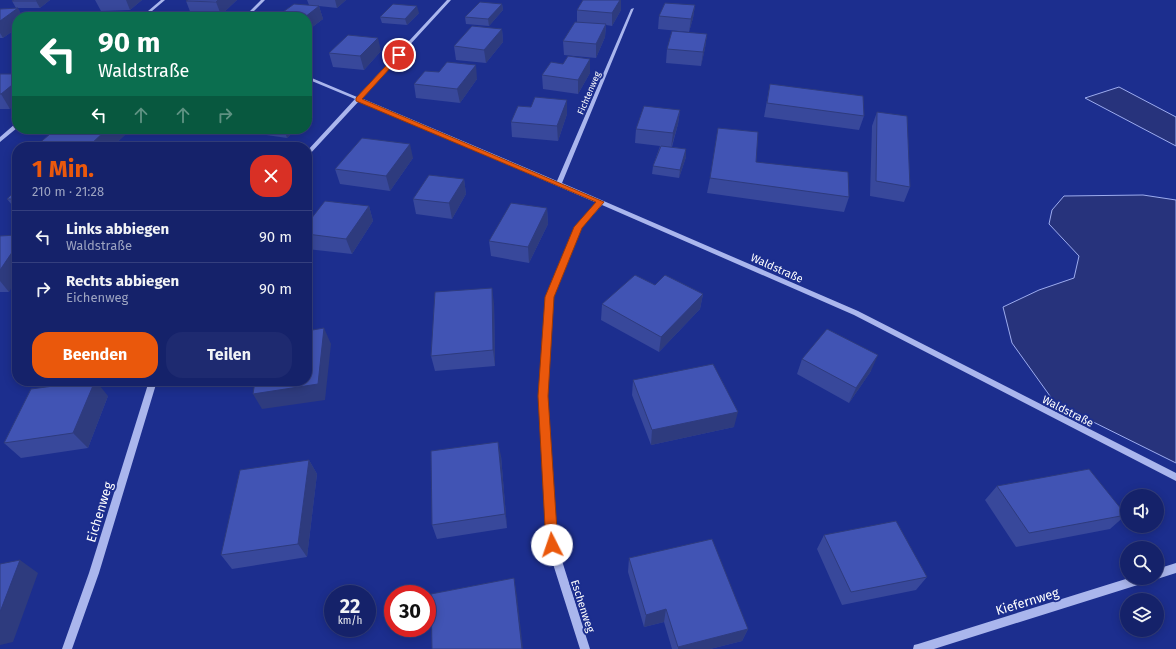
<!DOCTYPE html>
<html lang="de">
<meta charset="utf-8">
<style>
body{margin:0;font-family:"Fira Sans",sans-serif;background:#1e2a70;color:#f1f3f6;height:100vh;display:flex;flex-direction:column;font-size:15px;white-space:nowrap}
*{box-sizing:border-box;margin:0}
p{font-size:13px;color:#9da4c1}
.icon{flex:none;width:22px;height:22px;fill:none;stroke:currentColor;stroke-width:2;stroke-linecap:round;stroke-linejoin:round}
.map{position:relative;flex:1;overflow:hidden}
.panel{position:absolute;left:12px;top:142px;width:300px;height:244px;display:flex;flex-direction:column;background:#15226a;border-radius:16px;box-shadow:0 2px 10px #0003,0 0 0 1px #343f7e}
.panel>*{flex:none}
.hud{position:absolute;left:12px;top:12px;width:300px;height:122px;border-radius:16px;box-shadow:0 2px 10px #0003,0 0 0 1px #343f7e;background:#0b6e4f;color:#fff;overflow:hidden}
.buttons{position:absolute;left:1120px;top:489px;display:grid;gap:8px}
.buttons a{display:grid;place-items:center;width:44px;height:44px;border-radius:50%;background:#15226a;box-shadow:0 2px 10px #0003,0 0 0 1px #343f7e;font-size:20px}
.speed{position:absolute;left:324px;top:585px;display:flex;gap:8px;font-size:20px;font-weight:700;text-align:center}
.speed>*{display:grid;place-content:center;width:52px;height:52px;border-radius:50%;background:#15226a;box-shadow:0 2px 10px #0003,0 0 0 1px #343f7e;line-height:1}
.speed small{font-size:10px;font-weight:400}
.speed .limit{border:6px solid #d22;background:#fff;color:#111}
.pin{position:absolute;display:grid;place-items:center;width:34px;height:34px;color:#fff;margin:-17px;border:2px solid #fff;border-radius:50%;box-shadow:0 1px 4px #0007}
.me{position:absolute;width:44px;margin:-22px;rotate:356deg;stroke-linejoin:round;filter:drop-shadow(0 0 3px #0008)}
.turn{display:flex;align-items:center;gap:14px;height:84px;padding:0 20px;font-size:18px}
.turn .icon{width:52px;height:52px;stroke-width:2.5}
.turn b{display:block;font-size:28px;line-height:34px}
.lanes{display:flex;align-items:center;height:38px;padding:0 20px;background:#0003;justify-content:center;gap:20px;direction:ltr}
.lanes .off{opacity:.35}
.round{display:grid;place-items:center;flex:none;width:42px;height:42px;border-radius:16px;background:#1e2a70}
.summary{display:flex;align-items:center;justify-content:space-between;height:68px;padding:0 20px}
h1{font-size:24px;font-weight:700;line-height:30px;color:#ea580c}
.primary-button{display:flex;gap:8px;margin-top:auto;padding:8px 20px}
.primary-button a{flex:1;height:46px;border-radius:16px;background:#ea580c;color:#fff;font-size:16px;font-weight:700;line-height:46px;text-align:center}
.primary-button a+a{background:#1e2a70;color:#f1f3f6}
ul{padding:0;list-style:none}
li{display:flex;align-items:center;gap:12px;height:52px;padding:0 20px;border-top:1px solid #343f7e}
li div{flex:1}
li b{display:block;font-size:15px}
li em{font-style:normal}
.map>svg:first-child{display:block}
.water{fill:#27337c;stroke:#9dacef}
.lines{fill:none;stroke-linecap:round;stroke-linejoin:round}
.minor{fill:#aab6ed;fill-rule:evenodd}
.wall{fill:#38489b}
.shaded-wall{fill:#2e3b7e}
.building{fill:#4154b4;stroke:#2e3b7e}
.route{fill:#ea580c;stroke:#983908}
.labels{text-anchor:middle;stroke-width:4;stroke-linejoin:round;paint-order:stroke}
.far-street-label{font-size:9px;fill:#fff;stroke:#1c2e8e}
.street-label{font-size:11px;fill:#fff;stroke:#1c2e8e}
.near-street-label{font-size:13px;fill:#fff;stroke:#1c2e8e}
</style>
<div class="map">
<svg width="1176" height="649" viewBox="0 0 1176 649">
<rect width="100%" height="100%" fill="#1c2e8e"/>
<path class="water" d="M1119 87 1176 117V146L1085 98Z
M1143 195 1176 200V463L1055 403 1012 343 1003 307 1039 290 1074 278 1079 256 1049 224 1052 210 1064 196Z"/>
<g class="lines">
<path class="minor" d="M161 0H165L145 17H141Z
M261 0H265L248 17H244Z
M447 0H451L361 98 557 181 631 9 634 8 562 183 858 311 1176 473V481L854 315 602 205 581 228 552 297 547 396 557 545 590 649H580L547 545 539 396 546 297 575 227 597 203 359 101 309 155 307 156V151L355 99 307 79V76L357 97Z
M15 124H17V128L0 142V137Z
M149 381H157L99 573 72 649H62L89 573Z
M1176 563V573L1157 579 1155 578H1157V569Z
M1129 578H1149L1147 581 1144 583 934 649H913L914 645 918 644Z"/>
</g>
<path class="wall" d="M14 0H50L40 8H16L12 1Z
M95 0H142L130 10 101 11Z
M188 0H237L221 15 191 14 186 1Z
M307 0H346L337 8 319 6 323 19 307 31V17L309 5Z
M583 0H621V10L612 26 606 25 605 37 596 58 564 55 563 41 577 22V10Z
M502 4 503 10 489 26 466 24 465 17Z
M695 5 693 18 689 32 658 29 659 16Z
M0 9 17 17V28L3 38H0Z
M419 13 407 25 382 23 380 17Z
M502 29 503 42 486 63 456 60 454 46Z
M707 34 705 48 701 66 666 63 667 49Z
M381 51 364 70 333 67 329 53Z
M17 58V66L14 61Z
M590 59V73L578 94 543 89 542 75 563 64Z
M439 72 477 79 460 103 416 98 414 84Z
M0 74 10 109H0Z
M770 84 864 116 859 130 764 117Z
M680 110 678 124 672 147 686 149V157L679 178 652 174 653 166 660 146 635 143 636 129Z
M877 112 910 187 904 202 870 196 872 126Z
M567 114 558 141 512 137 511 122Z
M82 129H126L128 132 112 147H38L37 145Z
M251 129H297L287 138 253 133Z
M413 158 390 191 340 184 335 169Z
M756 162 849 197 844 212 707 193 710 178Z
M464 179 466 194 452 219 416 214 413 199Z
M17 189V211L7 199Z
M369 206 373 221 352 254 307 249V224Z
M547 208 548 224 529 263 491 256 489 241Z
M0 236 9 292H0Z
M655 285 703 294 700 309 659 352 601 320 602 304Z
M494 303 495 366 435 371 431 356Z
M802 359 871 371 849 403 797 374Z
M633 380 734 427 651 445 632 395Z
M108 396 88 448 21 458 4 443Z
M501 456 507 528 437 539 432 525Z
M309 460 317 474 307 557 232 569 221 555Z
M997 486 1126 515 1110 529 1016 547 985 500Z
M824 535 927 577 916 590 842 605 817 549Z
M629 558 748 629 742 641 710 649H672L664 622 644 627 628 572Z"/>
<path class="shaded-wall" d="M37 0H50L40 8 36 1Z
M126 0H142L130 10Z
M218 0H237L221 15 216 2Z
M335 0H346L337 8Z
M620 0H621V10L612 26V13Z
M502 4 503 10 489 26 488 19Z
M695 5 693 18 689 32 691 19Z
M319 6 323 19 307 31V17H305Z
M417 6 419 13 407 25 405 19Z
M18 8 23 17H17V28L3 38 0 33V21Z
M606 24 605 37 596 58V44Z
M502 29 503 42 486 63 484 50Z
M707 34 705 48 701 66 703 52Z
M378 38 381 51 364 70 360 56Z
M590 59V73L578 94V80Z
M476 65 477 79 460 103 457 89Z
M17 81V103L10 109 1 94Z
M308 100 313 114 307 119V101Z
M567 100V114L558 141 557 126Z
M680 110 678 124 671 148 673 133Z
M107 129H126L128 132 112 147H90L89 146Z
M284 129H297L287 138Z
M410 144 413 158 390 191 386 176Z
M686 149V157L679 178 680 170Z
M464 179 466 194 452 219 449 203Z
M369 206 373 221 352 254 346 239Z
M547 208 548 224 529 263 528 247Z
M17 245V279L9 292 0 281V270Z
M492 288 494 303 495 366 493 350Z
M703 294 700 309 659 352 661 337Z
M324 328 331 344 325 400 262 409 253 394Z
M878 355 871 371 849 403 856 388Z
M95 381H96L108 396 88 448 73 433Z
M738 412 734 427 651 445 652 430Z
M498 442 501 456 507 528 505 514Z
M309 460 317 474 307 557 298 544Z
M20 560 38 573 13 642 0 645V612Z
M514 578 517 596 523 649H522Z
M666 609 664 622 644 627 646 615Z
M748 629 742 641 710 649H678V647Z"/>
<path class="building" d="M14 0H37L36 1H12Z
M188 0H218L216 2 186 1Z
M583 0H620L612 13 577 10Z
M480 2 502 4 488 19 465 17Z
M665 3 695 5 691 19 659 16Z
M294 4 319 6 305 17H276Z
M393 4 417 6 405 19 380 17Z
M18 8 0 21V9Z
M184 14 213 15 211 17H181Z
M575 22 606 24 596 44 563 41Z
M472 26 502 29 484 50 454 46Z
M672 31 707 34 703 52 667 49Z
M348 35 378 38 360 56 329 53Z
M568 56 590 59 578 80 542 75 551 62 563 64Z
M447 62 476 65 457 89 414 84 425 71 439 72Z
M0 74H17V81L1 94H0Z
M770 84 863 96 864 116 767 103Z
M535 97 567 100 557 126 511 122 518 106 531 107Z
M644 106 680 110 673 133 636 129Z
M877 112 907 116 910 187 876 181Z
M718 128 758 132 756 162 848 172 849 197 710 178Z
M56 129 81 130 82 129H107L89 146 37 145Z
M362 138 410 144 386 176 335 169Z
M661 146 686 149 680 170 653 166Z
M429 175 464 179 449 203 413 199Z
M17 189V199H7Z
M325 201 369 206 346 239 307 234V224Z
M511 203 547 208 528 247 489 241Z
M17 235V245L0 270V236Z
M635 275 655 285 665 275 703 294 661 337 602 304Z
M492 288 493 350 431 356 435 292Z
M324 328 318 384 253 394 255 381H307V331Z
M827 329 878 355 856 388 802 359Z
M713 364 738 412 652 430 633 380Z
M91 381H95L73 433 4 443 31 389Z
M498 442 505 514 432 525 431 451Z
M309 460 298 544 221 555 240 470Z
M1089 469 1126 515 1029 533 997 486Z
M896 521 927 577 851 592 824 535Z
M712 539 748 629 678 647 666 609 646 615 629 558Z
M20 560 0 612V564Z
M514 578 522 649H432L431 594Z"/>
<path class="route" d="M397 54 402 55 362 99 604 202 582 228 554 297 548 396 558 545 556 549 552 551 548 549 546 545 538 396 545 297 574 227 596 202 356 101V98Z"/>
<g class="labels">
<g class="far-street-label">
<text transform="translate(589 93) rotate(-67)" y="3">Fichtenweg</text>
</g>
<g class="street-label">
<text transform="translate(777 268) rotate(24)" y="4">Waldstraße</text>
<text transform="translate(1068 411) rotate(27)" y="4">Waldstraße</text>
<text transform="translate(583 606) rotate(72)" y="4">Eschenweg</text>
</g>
<g class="near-street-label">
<text transform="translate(99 512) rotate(-73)" y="5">Eichenweg</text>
<text transform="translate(1027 601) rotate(-17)" y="5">Kiefernweg</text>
</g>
</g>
</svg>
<div class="buttons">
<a><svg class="icon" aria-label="sound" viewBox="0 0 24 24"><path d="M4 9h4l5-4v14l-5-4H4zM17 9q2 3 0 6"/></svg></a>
<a><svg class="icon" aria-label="search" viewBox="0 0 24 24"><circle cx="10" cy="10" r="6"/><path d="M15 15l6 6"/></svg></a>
<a><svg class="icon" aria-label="layers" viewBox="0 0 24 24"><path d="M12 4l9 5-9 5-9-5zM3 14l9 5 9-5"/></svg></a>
</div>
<div class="speed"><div>22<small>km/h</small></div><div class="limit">30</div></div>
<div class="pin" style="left:399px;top:55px;background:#d93025"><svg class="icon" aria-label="arrive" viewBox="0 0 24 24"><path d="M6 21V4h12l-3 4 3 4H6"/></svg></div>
<svg class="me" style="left:552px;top:545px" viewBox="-20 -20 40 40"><circle r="19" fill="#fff"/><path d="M0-13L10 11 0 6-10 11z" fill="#ea580c"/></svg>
<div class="hud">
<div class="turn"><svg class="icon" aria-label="left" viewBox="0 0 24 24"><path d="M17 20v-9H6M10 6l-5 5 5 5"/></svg><div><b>90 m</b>Waldstraße</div></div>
<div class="lanes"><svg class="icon" aria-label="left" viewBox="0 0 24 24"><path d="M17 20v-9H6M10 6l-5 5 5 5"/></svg><svg class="icon off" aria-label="ahead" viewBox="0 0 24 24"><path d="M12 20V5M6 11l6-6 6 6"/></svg><svg class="icon off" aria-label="ahead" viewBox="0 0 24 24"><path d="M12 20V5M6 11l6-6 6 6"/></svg><svg class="icon off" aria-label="right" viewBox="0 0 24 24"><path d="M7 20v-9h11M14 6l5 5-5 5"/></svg></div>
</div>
<section class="panel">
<div class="summary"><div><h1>1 Min.</h1><p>210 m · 21:28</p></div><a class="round" style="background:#d93025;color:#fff"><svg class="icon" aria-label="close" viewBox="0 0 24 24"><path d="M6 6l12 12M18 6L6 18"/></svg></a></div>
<ul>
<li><svg class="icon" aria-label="left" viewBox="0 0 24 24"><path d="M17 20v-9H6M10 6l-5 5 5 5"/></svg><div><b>Links abbiegen</b><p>Waldstraße</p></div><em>90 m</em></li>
<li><svg class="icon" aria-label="right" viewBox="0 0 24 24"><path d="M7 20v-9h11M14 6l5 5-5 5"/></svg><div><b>Rechts abbiegen</b><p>Eichenweg</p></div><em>90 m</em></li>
</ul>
<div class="primary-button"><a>Beenden</a><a>Teilen</a></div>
</section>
</div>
